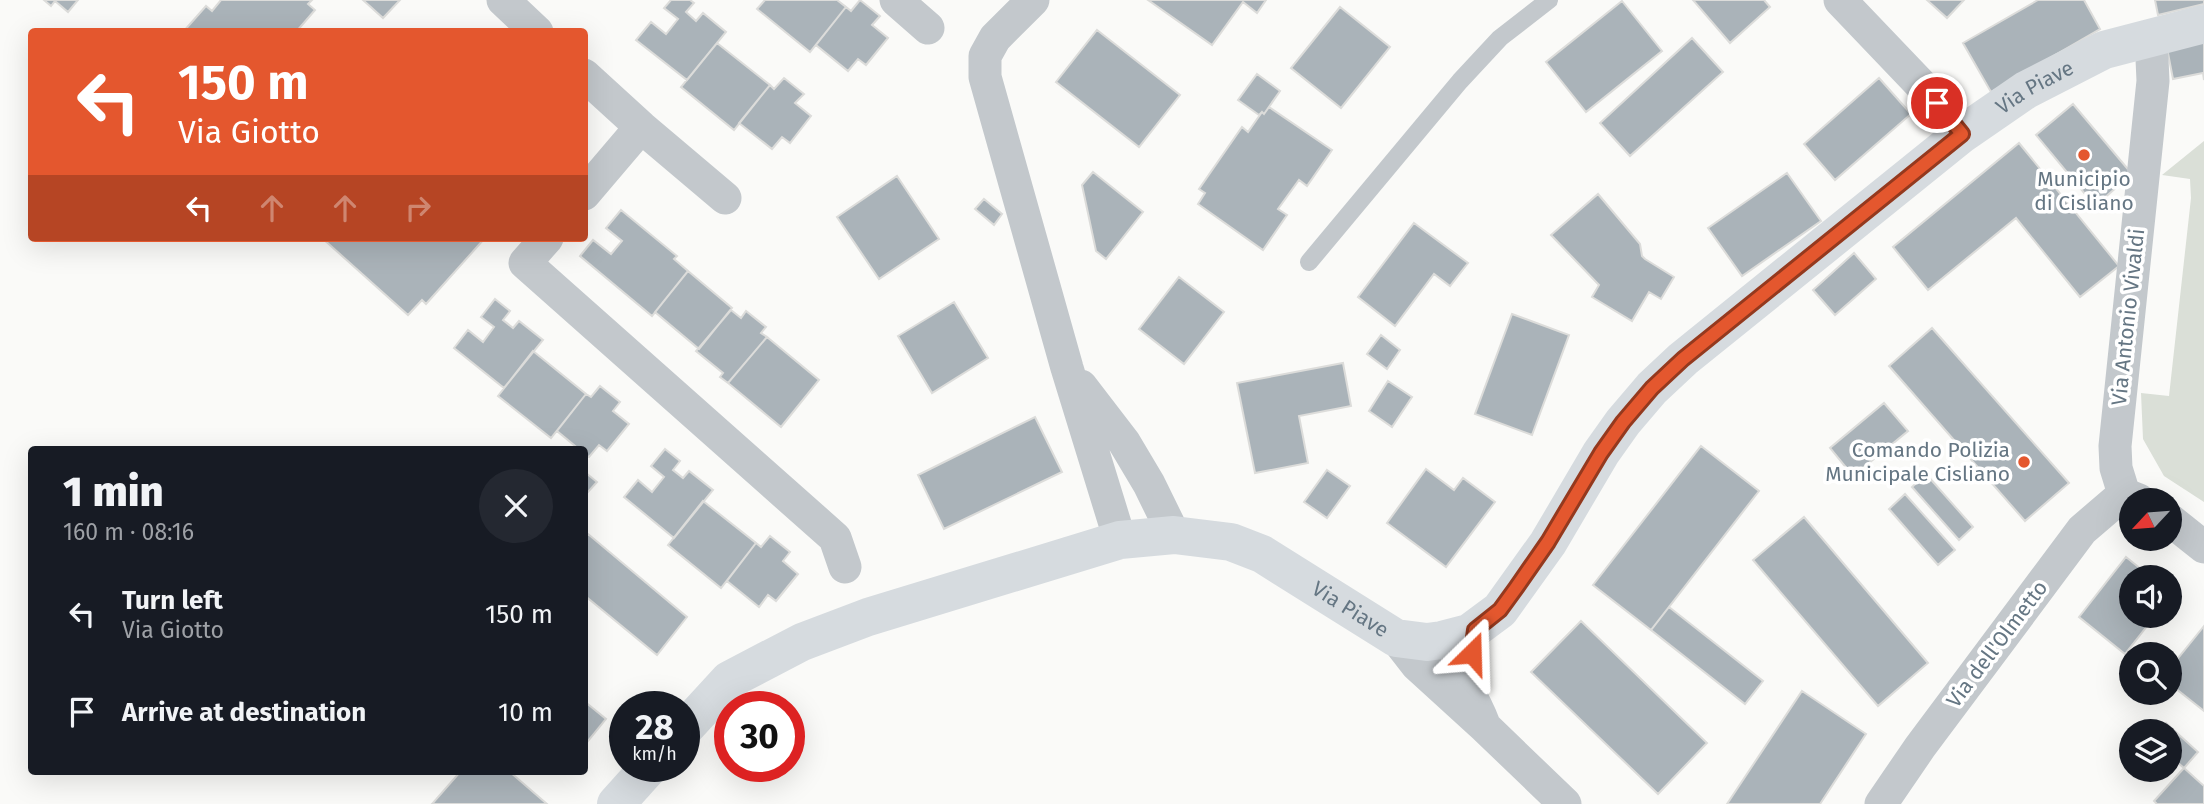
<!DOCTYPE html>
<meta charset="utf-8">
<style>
body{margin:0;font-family:"Fira Sans",sans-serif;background:#242831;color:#f1f3f6;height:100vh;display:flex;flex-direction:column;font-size:26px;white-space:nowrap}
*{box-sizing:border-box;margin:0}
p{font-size:23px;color:#9ea1a6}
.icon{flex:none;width:38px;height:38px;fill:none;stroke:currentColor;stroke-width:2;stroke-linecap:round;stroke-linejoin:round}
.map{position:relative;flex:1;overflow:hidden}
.side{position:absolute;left:28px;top:446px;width:560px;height:329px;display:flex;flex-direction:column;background:#171b24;border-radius:7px;box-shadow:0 7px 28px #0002}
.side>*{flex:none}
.top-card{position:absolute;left:28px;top:28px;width:560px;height:214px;border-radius:7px;box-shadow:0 7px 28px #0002;background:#e4572e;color:#fff;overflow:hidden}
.needle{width:46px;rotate:244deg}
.controls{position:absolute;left:2119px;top:488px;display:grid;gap:14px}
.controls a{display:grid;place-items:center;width:63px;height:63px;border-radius:50%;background:#171b24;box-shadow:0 7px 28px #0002;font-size:35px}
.speed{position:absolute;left:609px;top:691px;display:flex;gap:14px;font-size:35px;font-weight:700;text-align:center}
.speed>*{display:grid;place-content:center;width:91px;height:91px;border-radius:50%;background:#171b24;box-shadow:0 7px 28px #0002;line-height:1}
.speed small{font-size:18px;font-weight:400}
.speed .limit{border:10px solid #d22;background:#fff;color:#111}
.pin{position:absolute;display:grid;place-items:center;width:60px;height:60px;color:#fff;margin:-30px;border:4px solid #fff;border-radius:50%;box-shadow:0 2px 7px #0007}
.me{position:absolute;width:77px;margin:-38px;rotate:22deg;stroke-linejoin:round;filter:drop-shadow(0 0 5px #0008)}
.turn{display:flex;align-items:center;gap:24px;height:147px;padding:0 35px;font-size:32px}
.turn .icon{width:91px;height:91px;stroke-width:2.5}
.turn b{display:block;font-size:49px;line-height:60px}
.lanes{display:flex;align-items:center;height:66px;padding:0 35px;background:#0003;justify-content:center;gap:35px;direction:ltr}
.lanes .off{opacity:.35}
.round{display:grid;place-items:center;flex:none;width:74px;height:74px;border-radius:37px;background:#242831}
.summary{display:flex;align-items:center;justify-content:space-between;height:119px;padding:0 35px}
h1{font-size:42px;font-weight:800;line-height:52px}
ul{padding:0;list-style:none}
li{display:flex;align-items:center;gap:21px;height:98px;padding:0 35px}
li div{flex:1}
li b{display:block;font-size:26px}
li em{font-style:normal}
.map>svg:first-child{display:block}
.green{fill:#dadfd7}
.building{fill:#aab3b9;stroke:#dcdcda;stroke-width:2}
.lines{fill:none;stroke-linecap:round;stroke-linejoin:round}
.lane{stroke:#c3c8cc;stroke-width:18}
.street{stroke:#c3c8cc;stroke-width:33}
.secondary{stroke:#d6dbdf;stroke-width:38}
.route-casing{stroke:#94391e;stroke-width:18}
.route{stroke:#e4572e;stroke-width:12}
.poi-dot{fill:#e4572e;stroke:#fff;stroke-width:2.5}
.labels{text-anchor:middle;stroke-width:7;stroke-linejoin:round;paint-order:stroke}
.street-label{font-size:21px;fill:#657683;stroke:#fff}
.poi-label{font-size:21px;fill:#657683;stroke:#fff}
</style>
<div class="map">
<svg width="2204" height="804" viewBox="0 0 2204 804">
<rect width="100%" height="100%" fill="#fafaf8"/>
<path class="green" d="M2204 141V502L2164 476 2143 439 2141 393 2169 396 2191 198 2190 179 2162 175Z"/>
<path class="building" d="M44 0H78L68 12 55 1 51 6Z
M221 0H312L308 4 315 10 296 32H183L206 6 212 11Z
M363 0H400L383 18Z
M671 0H690L694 3 686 12 696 21 703 13 726 32 687 80 636 40 651 22 666 34 678 19 664 8Z
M765 0H837L846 7 810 52 757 9Z
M860 0 880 16 872 25 888 38 866 65 858 59 848 71 816 45 846 7 851 11Z
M1148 0H1266L1257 13 1243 2 1212 45Z
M1693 0H1764L1770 7 1730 43Z
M1927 0H1964L1947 18Z
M2038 0H2084L2100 29 1991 92 1963 43Z
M2155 0H2204V4L2158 15Z
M1622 1 1662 51 1586 112 1546 62Z
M1340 7 1390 47 1341 108 1291 68Z
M1097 30 1180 95 1139 147 1056 82Z
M2204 35V80L2203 73 2173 79 2166 43Z
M1692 38 1723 72 1630 156 1600 123Z
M717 43 770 85 734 130 681 87Z
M1257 74 1280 91 1264 114 1262 112 1259 115 1238 100Z
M784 78 804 94 795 103 811 116 790 143 782 137 772 149 739 123 770 85 774 89Z
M1879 78 1911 114 1835 180 1804 144Z
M2073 104 2132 174 2095 206 2036 135Z
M1269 107 1332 150 1307 186 1299 180 1278 209 1287 215 1263 250 1198 204 1205 193 1199 189 1242 127 1248 132 1262 112 1264 114Z
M2019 143 2119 266 2080 297 2016 218 1928 290 1893 247Z
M1093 172 1143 212 1106 259 1096 251 1082 185Z
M1787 173 1821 221 1742 276 1708 228Z
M897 176 939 239 879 279 837 217Z
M1598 194 1640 244 1642 256 1645 259 1674 277 1661 299 1649 292 1632 321 1592 297 1599 285 1551 235Z
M984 199 1002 214 994 225 975 209Z
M621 210 677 256 674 259 688 271 652 316 580 256 593 240 611 254 622 241 606 228Z
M1414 223 1468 263 1450 286 1434 274 1395 326 1358 297Z
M322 238H485L426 304 422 300 408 315Z
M1854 253 1876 279 1835 315 1813 290Z
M688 271 732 308 699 349 655 312Z
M1179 277 1224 312 1184 364 1139 329Z
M495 299 510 311 503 320 513 328 519 321 543 340 504 388 454 348 468 330 483 342 494 327 481 317Z
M954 302 988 358 932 393 898 336Z
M731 310 741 318 746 311 766 327 761 333 767 337 728 383 720 377 723 373 696 351Z
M1512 314 1569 335 1532 435 1475 414Z
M1932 328 2069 483 2025 521 1889 366Z
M1381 335 1400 350 1387 369 1367 354Z
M767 337 819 380 781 427 728 383Z
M533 351 586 394 551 438 498 396Z
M1343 363 1351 406 1299 416 1308 463 1255 473 1237 383Z
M1388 381 1412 397 1392 427 1369 411Z
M600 386 620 402 613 411 629 424 607 451 599 445 589 457 584 454V450H580L557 431 586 394 591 397Z
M1884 403 1908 431 1853 476 1830 448Z
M1035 417 1062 472 944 529 918 475Z
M1701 446 1759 491 1651 630 1593 585Z
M665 449 680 461 673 470 683 478 689 471 713 490 674 538 624 497 638 480 652 492 664 477 651 466Z
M1426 469 1454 490 1463 478 1495 502 1446 567 1387 523Z
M1327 470 1350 486 1327 518 1304 502Z
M586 473 597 482 588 492 584 489Z
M1926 474 1973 527 1959 540 1912 487Z
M1905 494 1955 550 1938 565 1889 509Z
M703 501 756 543 721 588 668 545Z
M1804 517 1928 663 1878 706 1753 560Z
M588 534 687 617 657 655 584 595V538Z
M770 536 790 552 783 561 798 574 776 601 768 595 759 607 727 581 756 543 761 547Z
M2126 557 2152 578H2132V616H2155L2125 654 2079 617Z
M1669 607 1763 681 1745 704 1651 630Z
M1581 621 1707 743 1658 794 1531 672Z
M2204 626V711L2170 684V668Z
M1802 691 1866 734 1820 804H1727Z
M584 701 606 719 584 746Z
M2166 723 2198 752 2184 768 2170 756V732H2158Z
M2184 768 2204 786V804H2157L2154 801Z
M460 772H510L547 804H432Z"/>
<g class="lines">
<path class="lane" d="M1309 262 1460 81 1500 38 1549 0"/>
<path class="street" d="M503 0 537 32
M896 0 928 28
M1033 0 995 38 985 56V77L1067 368 1120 540
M1840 0 1924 88 1962 134
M584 75 641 127 584 194
M641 127 725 198
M547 238 525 263 835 538 845 567
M1081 386 1124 442 1149 484 1174 535
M2139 500 2124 494 2116 468 2115 446 2153 81 2151 37
M2170 520 2204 547
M1396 638 1417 665 1485 727C1471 690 1455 672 1431 642
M1485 727 1565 804
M1881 804 1920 747 2082 530 2124 494"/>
<g class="secondary">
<path id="s1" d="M684 729 729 680 802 642 868 617 1120 540 1174 535 1231 542 1262 554 1396 638 1427 642 1442 640 1469 633 1500 610 1548 543 1601 453 1623 422 1652 388 1683 359 1962 134 2026 90 2104 50 2204 24"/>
<path d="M616 804 650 766"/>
</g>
</g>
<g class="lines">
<g class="route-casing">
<path id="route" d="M1472 653 1475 630 1500 610 1516 588 1548 542 1601 453 1623 422 1652 388 1683 359 1962 134 1937 103"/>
</g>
<use href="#route" class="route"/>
</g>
<g class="poi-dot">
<circle cx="2084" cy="155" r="7"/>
<circle cx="2024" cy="462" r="7"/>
</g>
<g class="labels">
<g class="street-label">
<text dy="7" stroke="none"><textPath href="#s1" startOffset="1656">Via Piave</textPath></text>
<text transform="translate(2128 317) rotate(-84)" y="7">Via Antonio Vivaldi</text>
<text dy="7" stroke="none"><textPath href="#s1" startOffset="732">Via Piave</textPath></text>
<text transform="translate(1997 644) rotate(-53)" y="7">Via dell'Olmetto</text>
</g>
<g class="poi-label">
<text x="2084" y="186">Municipio<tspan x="2084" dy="24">di Cisliano</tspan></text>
<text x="2010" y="457" text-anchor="end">Comando Polizia<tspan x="2010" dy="24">Municipale Cisliano</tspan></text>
</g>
</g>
</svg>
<div class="controls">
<a><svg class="needle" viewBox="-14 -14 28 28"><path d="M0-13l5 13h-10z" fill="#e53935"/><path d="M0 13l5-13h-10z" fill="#9ea1a6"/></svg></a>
<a><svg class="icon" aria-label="sound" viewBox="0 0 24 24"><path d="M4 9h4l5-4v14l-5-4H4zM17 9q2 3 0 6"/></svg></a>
<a><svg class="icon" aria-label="search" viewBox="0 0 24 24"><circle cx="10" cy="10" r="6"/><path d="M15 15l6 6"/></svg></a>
<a><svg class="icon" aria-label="layers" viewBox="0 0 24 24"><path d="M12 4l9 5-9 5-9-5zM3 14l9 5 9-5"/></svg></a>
</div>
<div class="speed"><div>28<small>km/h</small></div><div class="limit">30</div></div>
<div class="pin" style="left:1937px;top:103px;background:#d93025"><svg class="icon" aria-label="arrive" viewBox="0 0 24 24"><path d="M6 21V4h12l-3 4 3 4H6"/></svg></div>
<svg class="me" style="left:1472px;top:653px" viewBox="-20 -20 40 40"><path d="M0-17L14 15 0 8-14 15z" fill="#e4572e" stroke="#fff" stroke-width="4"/></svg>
<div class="top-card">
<div class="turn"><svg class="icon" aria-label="left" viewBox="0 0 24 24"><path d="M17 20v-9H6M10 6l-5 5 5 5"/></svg><div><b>150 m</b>Via Giotto</div></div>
<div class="lanes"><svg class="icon" aria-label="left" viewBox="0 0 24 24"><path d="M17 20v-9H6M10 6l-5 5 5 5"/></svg><svg class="icon off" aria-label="ahead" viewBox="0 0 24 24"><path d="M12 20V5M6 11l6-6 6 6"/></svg><svg class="icon off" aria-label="ahead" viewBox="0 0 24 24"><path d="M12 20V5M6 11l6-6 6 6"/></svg><svg class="icon off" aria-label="right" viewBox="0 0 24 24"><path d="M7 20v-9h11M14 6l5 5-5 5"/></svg></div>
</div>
<section class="side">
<div class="summary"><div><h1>1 min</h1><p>160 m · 08:16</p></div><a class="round"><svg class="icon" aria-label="close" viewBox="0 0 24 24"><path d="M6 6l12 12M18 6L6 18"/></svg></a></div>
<ul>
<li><svg class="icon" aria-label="left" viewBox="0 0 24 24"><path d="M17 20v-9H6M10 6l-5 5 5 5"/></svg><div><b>Turn left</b><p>Via Giotto</p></div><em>150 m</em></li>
<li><svg class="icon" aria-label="arrive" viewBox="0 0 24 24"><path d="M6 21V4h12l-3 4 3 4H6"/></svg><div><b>Arrive at destination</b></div><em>10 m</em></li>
</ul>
</section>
</div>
